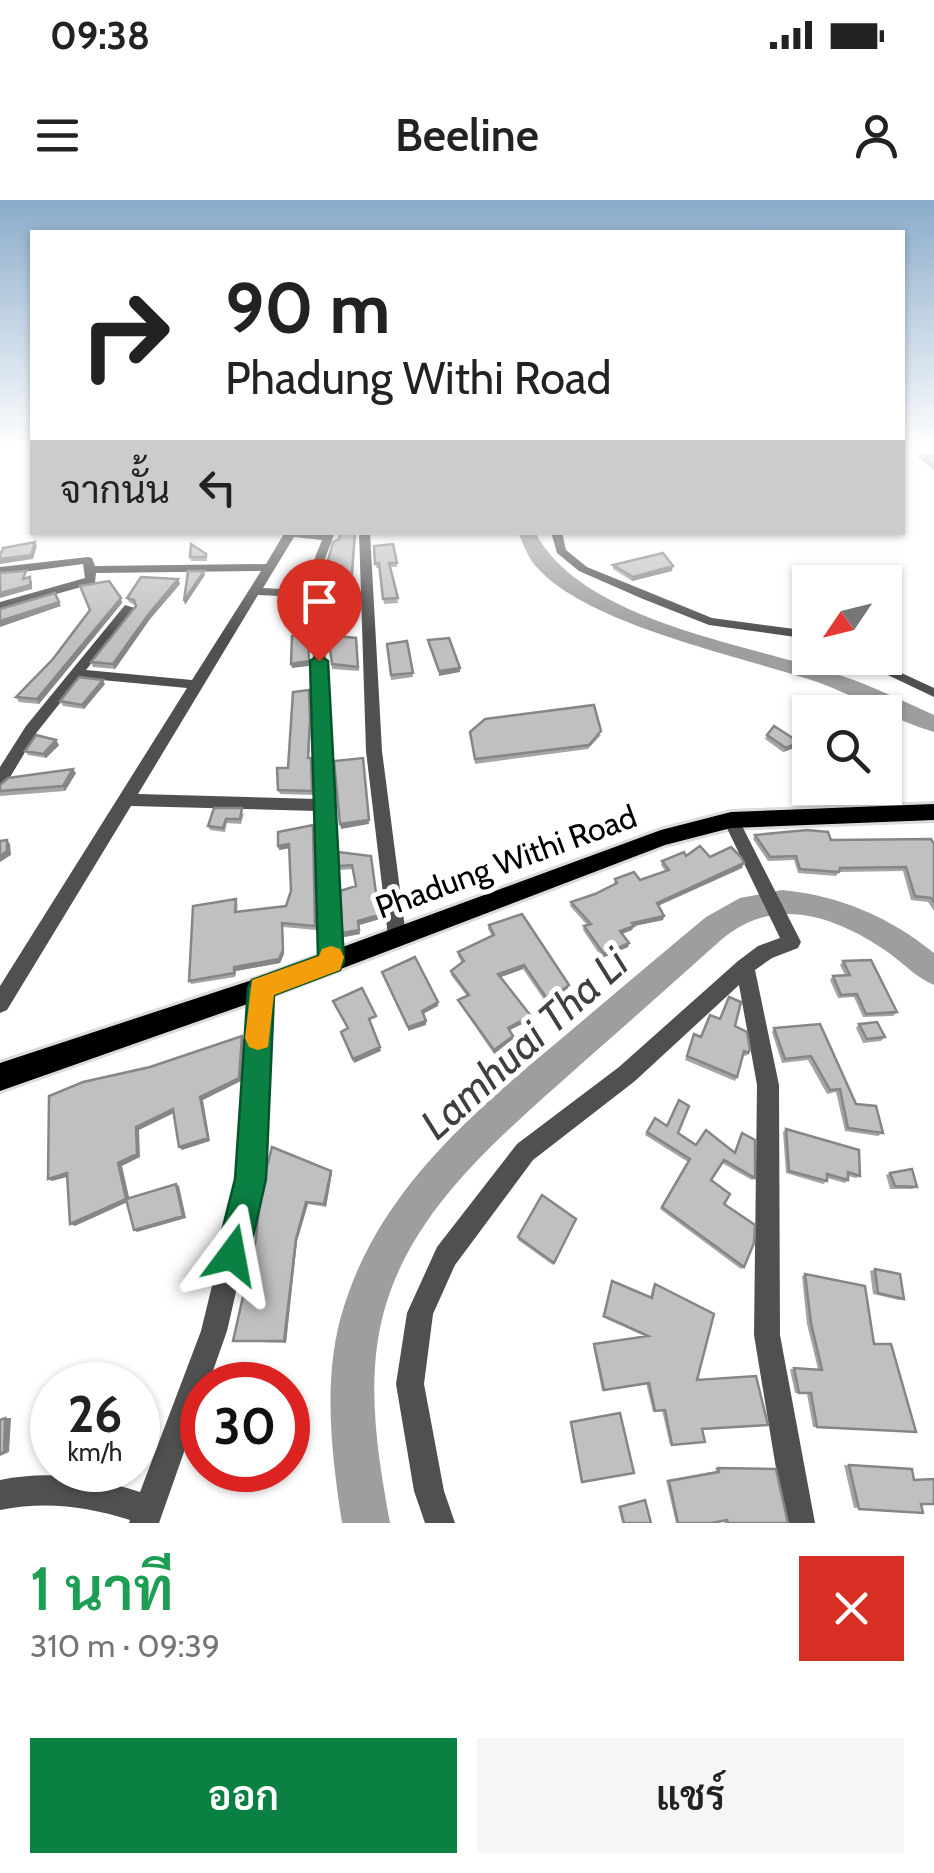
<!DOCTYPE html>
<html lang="th">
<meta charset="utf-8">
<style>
body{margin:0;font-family:Cabin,Sarabun,sans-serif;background:#f6f6f6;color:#222;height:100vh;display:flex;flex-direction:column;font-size:38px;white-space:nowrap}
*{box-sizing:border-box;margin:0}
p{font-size:32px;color:#767676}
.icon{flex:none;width:55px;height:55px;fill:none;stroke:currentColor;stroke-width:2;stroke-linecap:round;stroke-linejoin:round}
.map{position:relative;height:1323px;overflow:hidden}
.details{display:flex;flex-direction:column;background:#fff;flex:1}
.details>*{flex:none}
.banner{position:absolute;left:30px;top:30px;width:875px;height:305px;border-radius:0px;box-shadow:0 2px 8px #0004;background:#fff;color:#222;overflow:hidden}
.needle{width:65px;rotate:235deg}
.fabs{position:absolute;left:792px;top:365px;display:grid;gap:20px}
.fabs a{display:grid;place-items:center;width:110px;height:110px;border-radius:0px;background:#fff;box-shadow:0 2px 8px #0004;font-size:50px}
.speed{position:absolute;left:30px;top:1162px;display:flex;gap:20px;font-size:50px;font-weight:700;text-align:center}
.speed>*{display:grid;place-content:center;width:130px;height:130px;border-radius:50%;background:#fff;box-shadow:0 2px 8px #0004;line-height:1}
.speed small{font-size:25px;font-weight:400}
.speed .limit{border:15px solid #d22;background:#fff;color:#111}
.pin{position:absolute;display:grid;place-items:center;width:85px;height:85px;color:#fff;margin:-102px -42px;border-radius:50% 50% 50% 0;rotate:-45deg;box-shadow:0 0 10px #0007}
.pin .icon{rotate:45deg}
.me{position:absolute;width:110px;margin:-55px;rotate:13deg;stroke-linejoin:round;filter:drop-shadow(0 0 8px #0008)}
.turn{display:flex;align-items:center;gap:35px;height:210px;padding:0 30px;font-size:45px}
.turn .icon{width:130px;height:130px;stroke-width:2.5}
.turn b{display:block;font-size:70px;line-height:85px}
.then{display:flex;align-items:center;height:95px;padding:0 30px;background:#0003;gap:20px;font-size:38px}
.round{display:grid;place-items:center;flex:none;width:105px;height:105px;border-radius:0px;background:#f6f6f6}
.head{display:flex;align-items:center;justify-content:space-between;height:170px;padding:0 30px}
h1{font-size:60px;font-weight:600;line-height:75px;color:#1e9e55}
.action{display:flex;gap:20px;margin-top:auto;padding:20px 30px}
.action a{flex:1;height:115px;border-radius:0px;background:#0b8043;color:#fff;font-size:40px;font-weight:600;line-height:115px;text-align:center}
.action a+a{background:#f6f6f6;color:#222}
.status{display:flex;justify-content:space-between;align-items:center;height:70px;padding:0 50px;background:#fff;direction:ltr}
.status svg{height:28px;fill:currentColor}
header{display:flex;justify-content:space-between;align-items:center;height:130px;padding:0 30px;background:#fff;font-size:45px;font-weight:600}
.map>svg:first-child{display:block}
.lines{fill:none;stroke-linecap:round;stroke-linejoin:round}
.river{fill:#9e9e9e;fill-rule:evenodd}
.major-casing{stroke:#dbdbdb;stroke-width:6}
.minor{fill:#505050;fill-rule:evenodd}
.major{fill:#000;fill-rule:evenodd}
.wall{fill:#a5a5a5}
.shaded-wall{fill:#868686}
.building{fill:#c0c0c0;stroke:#868686;stroke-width:2.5}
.route{fill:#0b8043;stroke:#07532c;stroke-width:2.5}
.slow{fill:#f59e0b}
.labels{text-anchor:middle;stroke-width:10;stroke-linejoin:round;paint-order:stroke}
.street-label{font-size:32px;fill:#000;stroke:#fff}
.near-water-label{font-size:42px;font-style:italic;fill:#3f3f3f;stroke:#fff}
</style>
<div class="status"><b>09:38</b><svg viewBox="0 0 49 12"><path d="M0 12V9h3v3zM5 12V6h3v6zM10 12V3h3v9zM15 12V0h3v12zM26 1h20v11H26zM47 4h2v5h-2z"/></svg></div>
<header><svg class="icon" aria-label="menu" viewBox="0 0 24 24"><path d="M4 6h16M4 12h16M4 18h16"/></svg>Beeline<svg class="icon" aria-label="person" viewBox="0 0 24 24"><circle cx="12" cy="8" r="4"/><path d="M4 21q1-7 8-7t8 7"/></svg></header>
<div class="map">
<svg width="934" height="1323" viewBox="0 0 934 1323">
<rect width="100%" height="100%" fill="#fff"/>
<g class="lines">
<path class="river" d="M518 332H535C580 419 740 443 827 471 864 482 899 499 934 515V532C895 521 859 497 820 483 747 457 576 424 531 360 526 352 522 341 518 332Z
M782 690C838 695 890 717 934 753V785C917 778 904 764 889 753 836 716 774 694 721 740 674 782 627 824 579 866 500 937 408 1011 382 1119 366 1186 378 1257 390 1323H342C332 1257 323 1186 340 1120 374 994 471 914 567 834 613 795 659 756 706 717L740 698Z"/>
<g class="major-casing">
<path id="major" d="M934 604V620L731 628 665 645 270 796 0 891V863L261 777 661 630 731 612Z"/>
</g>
<path class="minor" d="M922 253H934V259H931L934 262V270L919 258 917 256Z
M335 332 312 394 324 424 341 762 338 768 331 770 324 768 321 762 317 611 131 606 7 810 0 813V786L187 488 80 478 37 532 6 584 0 586V567L26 526 125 405 135 408 86 470 192 480 261 371 96 373 95 383 0 410V402L85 378 83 364 0 375V367L88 357 92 358 95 366 266 364 285 332ZM294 337 322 340 302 390 263 388ZM258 395 301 397 312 424 317 599 138 594Z
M359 332H370L382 551 406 736 404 742 397 744 390 742 388 736 366 551Z
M551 332H562L566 350 587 367 712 418 810 431V439L709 425 643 399 579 371 557 353Z
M852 458H869L934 488V497Z
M731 614 739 620 801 742 798 748 772 758 755 770 779 885 780 1135 815 1323H785L754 1135 757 885 739 785 635 881 533 960 455 1065 433 1114 424 1184 444 1291 455 1323H425L414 1291 396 1184 407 1113 437 1047 517 944 619 867 738 761 758 746 780 738 723 620Z
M261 779 268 782 271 788 262 979 227 1131 208 1185H202V1201L159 1323H129L130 1320C85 1306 46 1301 0 1310V1280C50 1270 92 1277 140 1292L201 1131 238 979 251 788 254 782Z"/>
<use href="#major" class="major"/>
</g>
<path class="wall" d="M341 332H356L351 403 332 400 322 386V382Z
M374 346 397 363V367H390L398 403 384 404 380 368H376Z
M206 354 207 361H191L190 357Z
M613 365 672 371 632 381 613 369Z
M178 379 180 384 150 419 115 469 93 467 91 462 136 406 129 402 127 398Z
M121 398 122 403 39 504 19 502 16 497Z
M328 435 356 438 359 471 332 469Z
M407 441 413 477 391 480 387 444Z
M105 484 84 509 63 506 60 501Z
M309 490 311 524 309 558 312 563 313 595 280 594 278 590 288 568Z
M470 532 601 535 588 549 475 564Z
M767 535 799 542 797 547 783 552 765 539Z
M59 545 46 558 28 555 25 551Z
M76 573 65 591 0 596V585Z
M244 613 241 624 227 623 225 632 210 630 208 626Z
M314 629 316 730 283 727 284 754 280 763 236 771 235 777 191 784 189 781 238 703 237 711 286 706 291 691 289 648 279 650Z
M755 635 934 644V711L928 702 911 700 903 671 839 672 836 676 798 673 794 660 768 661 753 639Z
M371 656 380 719 359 725 360 734 344 737 356 686 353 669 340 670 339 666Z
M686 656 710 657 744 663 742 668 658 706 664 716 663 720 634 726 632 730 622 734 629 743 628 747 602 758 583 730 584 726 587 725 570 706 571 702 595 694 614 684 615 679 640 680 666 672 661 665 662 661Z
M489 725 568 788 547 804 523 769 501 777 530 820 510 830 513 839 494 854 459 803 458 800 467 796 451 775V771L462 763 458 756V752L492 736 488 729Z
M843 761 897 812 893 816 863 817 854 797 838 798 830 780 833 776 845 775 840 765Z
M820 824 856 904 883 933 878 936 845 931 836 892 827 894 808 860 782 863 772 832 774 828Z
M859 824 885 837 881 841 863 843 856 828Z
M735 826 748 853 746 856 743 855 737 877 735 881 685 860 694 834 701 837Z
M655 918 696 945 734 952 740 936 742 933 755 978 752 980 722 963 711 980 724 1004 744 1067 741 1069 660 1009 688 962 645 935Z
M786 929 860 976 856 978 848 976V980L845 983 827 978V981L823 984 786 973 783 932Z
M332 973 326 1007 308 1004 297 1041 286 1143 233 1141 256 1039Z
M890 973 917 987 912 989H890L886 975Z
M576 1019 553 1065 518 1040V1037Z
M875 1069 904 1099 899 1100 873 1094 870 1071Z
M805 1074 874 1144 916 1232 813 1227 807 1194 795 1193 790 1169H818L807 1124 802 1076Z
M612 1081 650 1097 653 1086 655 1084 697 1180 702 1229 672 1245H670L662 1210 653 1212 646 1183 602 1191 593 1145 645 1136 602 1117Z
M620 1213 582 1282H581L570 1222Z
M844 1265 912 1269 921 1304 854 1308Z
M715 1268 776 1269 788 1323H724V1321L712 1323H676L666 1280 716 1271Z
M643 1300H645L651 1323H622L618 1306Z"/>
<path class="shaded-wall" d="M35 342 37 346 33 359 0 364V359Z
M673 366 672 371 632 381 633 377Z
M204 371 205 375 185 405 184 401Z
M30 377 32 382V389L0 398V393Z
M178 379 180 384 150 419 115 469 113 464 148 415Z
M121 398 122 403 39 504 37 499Z
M59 402 61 406 0 427V421Z
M308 436 309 466 292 468 291 464Z
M460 468V472L439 476V471Z
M103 480 105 484 84 509 82 505Z
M56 540 59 545 46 558 43 554Z
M799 542 797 547 783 552 786 548Z
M363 558 369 624 341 629 340 624Z
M73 569 76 573 65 591 63 586Z
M313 625 314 629 316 730 315 726Z
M7 640 10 644 11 655 0 662V656Z
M289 644 290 648 279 650 278 646Z
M371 656 380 719 359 725 358 721Z
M744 663 742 668 655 707 657 703Z
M664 716 663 720 634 726 632 730 619 735 620 731 632 723Z
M282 723 284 754 280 763 236 771 235 777 234 773V767Z
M359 730 360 734 344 737 342 733Z
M629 743 628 747 602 758 604 754Z
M524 765 523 769 498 778V774Z
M569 785 568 788 547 804 548 800Z
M438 802V806L423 814 422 811Z
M531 816 530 820 508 831V828Z
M426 821V825L408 831V827Z
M242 836 244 839 241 881 203 900 210 941 182 950 179 947 200 897Z
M513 836V839L494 854V850Z
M380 847 381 851 354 863 353 859Z
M173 909 176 912 139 930 140 957 122 966 130 1001 75 1026 70 1024 136 927Z
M331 971 332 973 326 1007 324 1004Z
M67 973 71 976 52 981 48 979Z
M176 984 179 986 186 1018 137 1032 134 1030Z
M306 1002 308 1004 297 1041 286 1143 284 1141 296 1039Z
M5 1218H11L9 1252 0 1256Z"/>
<path class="building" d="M341 332H355L350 399 332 395 322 382 333 342 339 339Z
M35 342 31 355 0 359V352H2L3 348Z
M191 344 206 354V357H190Z
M393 344 397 363H389L398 398 383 399 379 363 375 364 374 346Z
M663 353 673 366 633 377 613 365Z
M26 371 23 379 30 377V385L0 393V373Z
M188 371H204L184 401Z
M141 377 178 379 148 415 113 464 91 462 136 406 134 400 127 398Z
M109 381 121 398 37 499 16 497 53 459 90 410 80 386Z
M55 393 59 402 0 421V409Z
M328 435 356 438 358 467 332 464Z
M292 436H308L309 461 291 464Z
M449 438 460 468 439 471 428 440Z
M407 441 413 473 391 475 387 444Z
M79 477 103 480 82 505 60 501Z
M309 490 310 519 308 558H311L312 591 278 590 277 568H288L293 492Z
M594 505 601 531 589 545 475 559 470 532 485 519Z
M774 526 799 542 786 548 767 535Z
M36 535 56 540 43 554 25 551Z
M363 558 369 620 340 624 334 561Z
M73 569 63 586 0 591V585L8 578Z
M214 608H242L240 619H226L223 628 208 626Z
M313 625 315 726 282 723 283 750 279 759 234 767V773L189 781 193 706 236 699 235 712 286 706 291 691 289 644 278 646V632Z
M807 630 828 632 831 640 931 639 934 644V702L931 698 915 696 906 667 840 668 839 672 800 669 796 656 770 657 755 635Z
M7 640V651L0 656V641Z
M700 646 710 657 731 647 741 657 744 663 657 703 664 716 632 723 634 726 620 731 629 743 604 754 584 726 591 724 571 702 595 694 617 683 615 679 634 672 640 680 669 670 662 661 684 652 686 656Z
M338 652 371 656 379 715 358 721 359 730 342 733 340 691 356 686 352 665 339 666Z
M522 714 569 785 548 800 524 765 498 774 531 816 508 828 513 836 494 850 458 800 469 795 451 771 464 761 458 752 494 735 489 725Z
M415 757 438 802 422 811 426 821 408 827 382 772Z
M871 760 897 812 866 814 857 794 841 795 833 776 850 775 843 761Z
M362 788 376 816 369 819 380 847 353 859 341 832 348 828 333 801Z
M729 797 741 802 735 826 747 832 750 849 748 853 744 851 737 877 687 856 694 834 701 837 710 815 720 819Z
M877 822 885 837 867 839 859 824Z
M820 824 856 904 876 906 883 933 848 928 840 889 830 890 811 856 785 859 774 828Z
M242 836 239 878 200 897 208 938 179 947 173 909 136 927 137 954 118 963 126 999 70 1024 67 973 48 979 49 896 83 882 150 867Z
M679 900 689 906 678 933 696 945 706 930 735 953 742 933 755 940V978L724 960 711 980 730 994 724 1004 755 1025 754 1043 744 1067 662 1007 690 959 647 932 655 918 667 926Z
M786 929 859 950 860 976 848 972V980L827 974V981L789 971Z
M272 947 331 971 324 1004 306 1002 296 1039 284 1141H233L256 1039 260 995Z
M912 969 917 987 895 986 890 973Z
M176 984 183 1016 134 1030 126 999Z
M542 995 576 1019 554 1063 518 1037Z
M875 1069 900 1074 904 1099 878 1093Z
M805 1074 865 1086 874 1144H891L916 1232 817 1227 811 1193H799L794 1168 822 1170 811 1123Z
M612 1081 652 1098 655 1084 714 1114 697 1180 756 1176 768 1225 702 1229 705 1242 672 1245 665 1210 655 1211 649 1183 604 1190 594 1144 648 1136 604 1116Z
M620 1213 634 1273 582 1282 571 1222Z
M5 1218 4 1252 0 1254V1220Z
M849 1265 912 1269 914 1280 934 1279V1304H921L923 1313 859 1309Z
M718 1268 776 1269 788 1323H728L727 1320 712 1323H678L669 1281 719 1272Z
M645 1300 651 1323H624L620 1307Z"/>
<linearGradient id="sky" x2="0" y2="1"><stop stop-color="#8aabca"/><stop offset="0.57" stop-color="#fff"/><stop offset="1" stop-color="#fff" stop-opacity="0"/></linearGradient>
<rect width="934" height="435" fill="url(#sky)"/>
<path class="route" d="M319 455 328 461 344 762 340 770 274 795 266 979 249 1055 244 1067 232 1072 221 1067 216 1055 235 979 248 788 252 780 318 756 310 461Z"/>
<path class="slow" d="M331 746 340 749 344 757 340 770 274 795 268 847 258 850 249 847 245 838 252 780 319 756 322 749Z"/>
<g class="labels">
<g class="street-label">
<text transform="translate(506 662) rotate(-20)" y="11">Phadung Withi Road</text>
</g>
<g class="near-water-label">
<text transform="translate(524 843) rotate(-42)" y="15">Lamhuai Tha Li</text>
</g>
</g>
</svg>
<div class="fabs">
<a><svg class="needle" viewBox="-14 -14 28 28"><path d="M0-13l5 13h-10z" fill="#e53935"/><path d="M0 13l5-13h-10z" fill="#767676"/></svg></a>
<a><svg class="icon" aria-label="search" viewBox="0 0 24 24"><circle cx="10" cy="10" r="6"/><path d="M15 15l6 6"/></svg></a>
</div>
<div class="speed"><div>26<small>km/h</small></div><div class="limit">30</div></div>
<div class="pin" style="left:319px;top:461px;background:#d93025"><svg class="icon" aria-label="arrive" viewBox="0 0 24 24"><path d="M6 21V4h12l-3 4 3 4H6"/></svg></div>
<svg class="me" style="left:232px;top:1055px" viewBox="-20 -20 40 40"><path d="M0-17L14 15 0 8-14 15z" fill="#0b8043" stroke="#fff" stroke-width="4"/></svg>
<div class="banner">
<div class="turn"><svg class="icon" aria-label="right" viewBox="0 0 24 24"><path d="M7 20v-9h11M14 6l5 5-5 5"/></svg><div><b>90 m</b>Phadung Withi Road</div></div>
<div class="then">จากนั้น<svg class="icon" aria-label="left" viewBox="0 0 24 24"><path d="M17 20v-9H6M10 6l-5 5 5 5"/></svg></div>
</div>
</div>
<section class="details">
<div class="head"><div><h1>1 นาที</h1><p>310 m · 09:39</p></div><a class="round" style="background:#d93025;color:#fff"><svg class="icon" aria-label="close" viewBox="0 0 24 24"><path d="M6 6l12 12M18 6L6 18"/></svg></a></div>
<div class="action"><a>ออก</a><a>แชร์</a></div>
</section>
